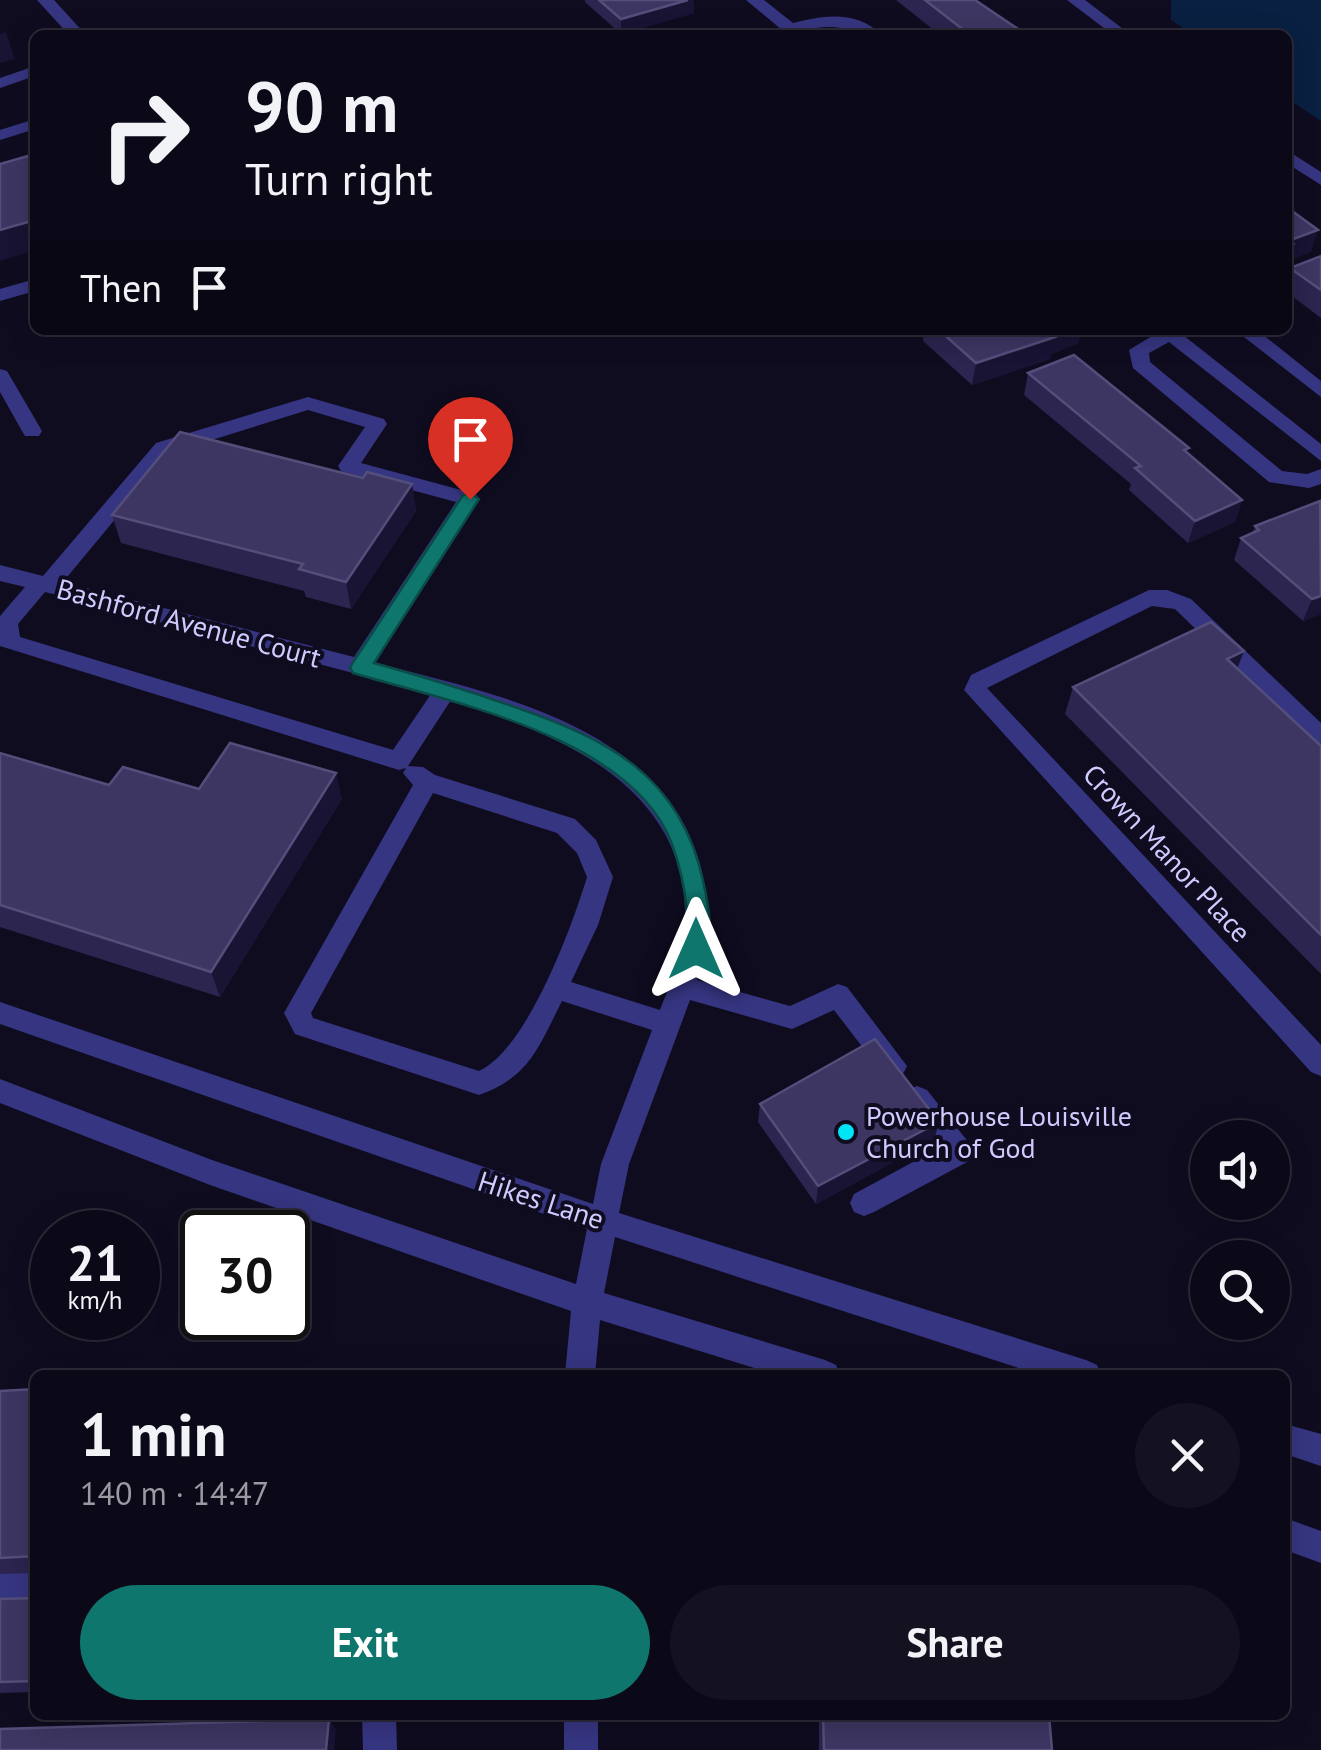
<!DOCTYPE html>
<meta charset="utf-8">
<style>
body{margin:0;font-family:"PT Sans",sans-serif;background:#141221;color:#f1f3f6;height:100vh;display:flex;flex-direction:column;font-size:38px;white-space:nowrap}
*{box-sizing:border-box;margin:0}
p{font-size:32px;color:#9a9aa2}
.icon{flex:none;width:55px;height:55px;fill:none;stroke:currentColor;stroke-width:2;stroke-linecap:round;stroke-linejoin:round}
.map{position:relative;flex:1;overflow:hidden}
.sheet{position:absolute;left:30px;top:1370px;width:1260px;height:350px;display:flex;flex-direction:column;background:#0b0918;border-radius:15px;box-shadow:0 5px 25px #0003,0 0 0 2px #2b2a37}
.sheet>*{flex:none}
.guide{position:absolute;left:30px;top:30px;width:1262px;height:305px;border-radius:15px;box-shadow:0 5px 25px #0003,0 0 0 2px #2b2a37;background:#0b0918;color:#f1f3f6;overflow:hidden}
.fabs{position:absolute;left:1190px;top:1120px;display:grid;gap:20px}
.fabs a{display:grid;place-items:center;width:100px;height:100px;border-radius:50%;background:#0b0918;box-shadow:0 5px 25px #0003,0 0 0 2px #2b2a37;font-size:50px}
.speed{position:absolute;left:30px;top:1210px;display:flex;gap:20px;font-size:50px;font-weight:700;text-align:center}
.speed>*{display:grid;place-content:center;width:130px;height:130px;border-radius:50%;background:#0b0918;box-shadow:0 5px 25px #0003,0 0 0 2px #2b2a37;line-height:1}
.speed small{font-size:25px;font-weight:400}
.speed .limit{border:5px solid #111;border-radius:15px;background:#fff;color:#111}
.pin{position:absolute;display:grid;place-items:center;width:85px;height:85px;color:#fff;margin:-102px -42px;border-radius:50% 50% 50% 0;rotate:-45deg;box-shadow:0 0 10px #0007}
.pin .icon{rotate:45deg}
.me{position:absolute;width:110px;margin:-55px;rotate:0deg;stroke-linejoin:round;filter:drop-shadow(0 0 8px #0008)}
.turn{display:flex;align-items:center;gap:35px;height:210px;padding:0 50px;font-size:45px}
.turn .icon{width:130px;height:130px;stroke-width:2.5}
.turn b{display:block;font-size:70px;line-height:85px}
.then{display:flex;align-items:center;height:95px;padding:0 50px;background:#0003;gap:20px;font-size:38px}
.round{display:grid;place-items:center;flex:none;width:105px;height:105px;border-radius:52px;background:#141221}
.summary{display:flex;align-items:center;justify-content:space-between;height:170px;padding:0 50px}
h1{font-size:60px;font-weight:700;line-height:75px}
.button{display:flex;gap:20px;margin-top:auto;padding:20px 50px}
.button a{flex:1;height:115px;border-radius:60px;background:#0f766e;color:#fff;font-size:40px;font-weight:700;line-height:115px;text-align:center}
.button a+a{background:#141221;color:#f1f3f6}
.map>svg:first-child{display:block}
.water{fill:#092042}
.lines{fill:none;stroke-linecap:round;stroke-linejoin:round}
.minor{fill:#363581;fill-rule:evenodd}
.wall{fill:#2b254f}
.shaded-wall{fill:#191334}
.building{fill:#3d3662;stroke:#544e7b;stroke-width:2.5}
.route{fill:#0f766e;stroke:#0a4d48;stroke-width:2.5}
.poi-dot{fill:#00e5f6;stroke:#0f0c20;stroke-width:4}
.labels{text-anchor:middle;stroke-width:8;stroke-linejoin:round;paint-order:stroke}
.street-label{font-size:28px;fill:#d0cbff;stroke:#0f0c20}
.poi-label{font-size:28px;fill:#d0cbff;stroke:#0f0c20;text-anchor:start}
</style>
<div class="map">
<svg width="1321" height="1750" viewBox="0 0 1321 1750">
<rect width="100%" height="100%" fill="#0f0c20"/>
<path class="water" d="M1171 0H1321V121L1288 99V35H1193L1171 20Z"/>
<g class="lines">
<path class="minor" d="M37 0H54L86 35H69Z
M746 0H764L793 23C825 15 856 10 882 35 848 35 843 20 802 31L806 35H788Z
M1067 0H1085L1131 35H1113Z
M35 66V76L0 88V78Z
M35 119V129L0 140V130Z
M1288 151 1321 172V185L1288 164Z
M35 279V291L0 301V289Z
M1155 330H1188L1183 335 1321 444V461L1169 342 1149 353 1150 362 1282 471 1307 474 1321 469V484L1309 488 1269 482 1133 368 1129 350 1157 333Z
M1235 330H1257L1321 381V397Z
M0 369 7 371 42 431 39 436H25L22 431 0 392Z
M308 397 384 419 387 424 361 463 476 494 479 499 375 663C493 693 660 726 699 861 711 902 712 940 697 980L790 1006 838 984 847 987 907 1066 903 1074 893 1078 883 1074 834 1010 792 1029 690 1000 629 1164 619 1213 1086 1360 1097 1365 1101 1375H1040L615 1237 604 1293 825 1360 836 1365 840 1375H777L600 1320 595 1375H565L571 1311 210 1185 0 1103V1079L212 1160 576 1284 587 1229 0 1024V1002L593 1204 601 1164 652 1030 562 1001C539 1046 530 1077 479 1095L295 1034 284 1013 413 785 403 773 406 768 399 770 0 646V616L25 587 0 581V565L43 576 156 443ZM308 410 365 427 338 466 341 471 456 502 354 657 63 582 170 453ZM45 592 399 685 431 694 393 750 20 637 18 624ZM451 700C570 737 704 795 683 946 680 967 667 990 660 1010L571 982 598 925 613 877 596 840 575 819 435 775 423 767 408 766ZM433 793 557 833 577 853 587 877C572 927 527 1049 479 1071L313 1018 311 1013Z
M1149 590H1167L1191 599 1321 723V746L1313 743 1175 609 1152 606 987 688 1321 1045V1076L1311 1072 964 690 971 675Z
M917 1086 927 1090 969 1143 973 1152 969 1161 874 1212 864 1216 854 1212 850 1203 854 1194 939 1148 903 1098 907 1090Z
M1285 1424 1321 1434V1466L1285 1454Z
M1285 1518 1321 1531V1563L1285 1550Z
M35 1569V1601L0 1602V1570Z
M362 1715H396L397 1750H363Z
M564 1715H598V1750H564Z"/>
</g>
<path class="wall" d="M585 0H694V13L621 34 585 2Z
M896 0H975L1027 35H940Z
M1321 256V318L1288 293V277L1290 268Z
M924 330H1082L1078 343 1051 354 1050 359 972 385 923 341Z
M1028 373 1188 453 1242 500 1235 522 1188 543 1129 490 1131 484 1024 395Z
M363 478 412 484 416 511 351 609 306 597 304 591 121 543 112 515Z
M1321 502V614L1303 621 1234 560 1241 538 1253 533 1255 526Z
M1244 651 1237 669 1321 746V974L1065 714 1073 687Z
M0 753 109 785 199 789 342 799 220 997 0 927Z
M760 1104 939 1122 934 1140 816 1204 758 1122Z
M35 1389V1573L0 1574V1391Z
M35 1598V1692L0 1693V1599Z
M819 1715H1049L1052 1750H819Z"/>
<path class="shaded-wall" d="M688 0H694V13L621 34V19Z
M6 32 15 59 0 63V34Z
M35 220V250L0 261V230Z
M1318 230 1311 252 1288 261V241Z
M1061 330H1082L1078 343 1051 354 1050 359 972 385 976 363Z
M412 484 416 511 351 609 346 582Z
M1242 500 1235 522 1188 543 1195 521Z
M1321 596V614L1303 621 1312 599Z
M1244 651 1233 679 1227 659Z
M336 773 342 799 220 997 211 972Z
M939 1122 934 1140 816 1204 818 1186Z
M329 1719 336 1729 334 1750H326Z"/>
<path class="building" d="M599 0H688L621 19Z
M925 0H975L1027 35H970Z
M35 154V220L0 230V164Z
M1288 208 1318 230 1288 241 1293 244 1288 246Z
M1321 256V290L1290 268Z
M939 330H1061L1051 334 1055 337 976 363Z
M1074 355 1189 448 1184 450 1242 500 1195 521 1135 468 1141 466 1028 373Z
M180 432 363 478 367 472 412 484 346 582 299 569 303 564 112 515Z
M1320 501 1321 596 1312 599 1241 538 1259 530 1255 526Z
M1211 622 1244 651 1227 659 1321 746V935L1073 687Z
M230 743 336 773 211 972 0 905V753L109 785 123 767 199 789Z
M875 1039 939 1122 818 1186 760 1104Z
M35 1389V1556L0 1558V1391Z
M35 1598V1681L0 1682V1599Z
M823 1715H1049L1052 1750H824Z
M329 1719 326 1750H0V1729Z"/>
<path class="route" d="M470 493 479 499 374 663C421 676 466 690 512 706 608 739 680 775 703 881 708 904 715 933 704 956H687C680 942 688 926 687 911 685 890 679 863 672 844 632 737 450 702 353 673L350 667 463 495Z"/>
<circle class="poi-dot" cx="846" cy="1132" r="10"/>
<g class="labels">
<g class="street-label">
<text transform="translate(189 623) rotate(15)" y="10">Bashford Avenue Court</text>
<text transform="translate(1167 853) rotate(47)" y="10">Crown Manor Place</text>
<text transform="translate(541 1200) rotate(18)" y="10">Hikes Lane</text>
</g>
<g class="poi-label">
<text x="866" y="1126">Powerhouse Louisville<tspan x="866" dy="32">Church of God</tspan></text>
</g>
</g>
</svg>
<div class="fabs">
<a><svg class="icon" aria-label="sound" viewBox="0 0 24 24"><path d="M4 9h4l5-4v14l-5-4H4zM17 9q2 3 0 6"/></svg></a>
<a><svg class="icon" aria-label="search" viewBox="0 0 24 24"><circle cx="10" cy="10" r="6"/><path d="M15 15l6 6"/></svg></a>
</div>
<div class="speed"><div>21<small>km/h</small></div><div class="limit">30</div></div>
<div class="pin" style="left:470px;top:499px;background:#d93025"><svg class="icon" aria-label="arrive" viewBox="0 0 24 24"><path d="M6 21V4h12l-3 4 3 4H6"/></svg></div>
<svg class="me" style="left:696px;top:949px" viewBox="-20 -20 40 40"><path d="M0-17L14 15 0 8-14 15z" fill="#0f766e" stroke="#fff" stroke-width="4"/></svg>
<div class="guide">
<div class="turn"><svg class="icon" aria-label="right" viewBox="0 0 24 24"><path d="M7 20v-9h11M14 6l5 5-5 5"/></svg><div><b>90 m</b>Turn right</div></div>
<div class="then">Then<svg class="icon" aria-label="arrive" viewBox="0 0 24 24"><path d="M6 21V4h12l-3 4 3 4H6"/></svg></div>
</div>
<section class="sheet">
<div class="summary"><div><h1>1 min</h1><p>140 m · 14:47</p></div><a class="round"><svg class="icon" aria-label="close" viewBox="0 0 24 24"><path d="M6 6l12 12M18 6L6 18"/></svg></a></div>
<div class="button"><a>Exit</a><a>Share</a></div>
</section>
</div>
